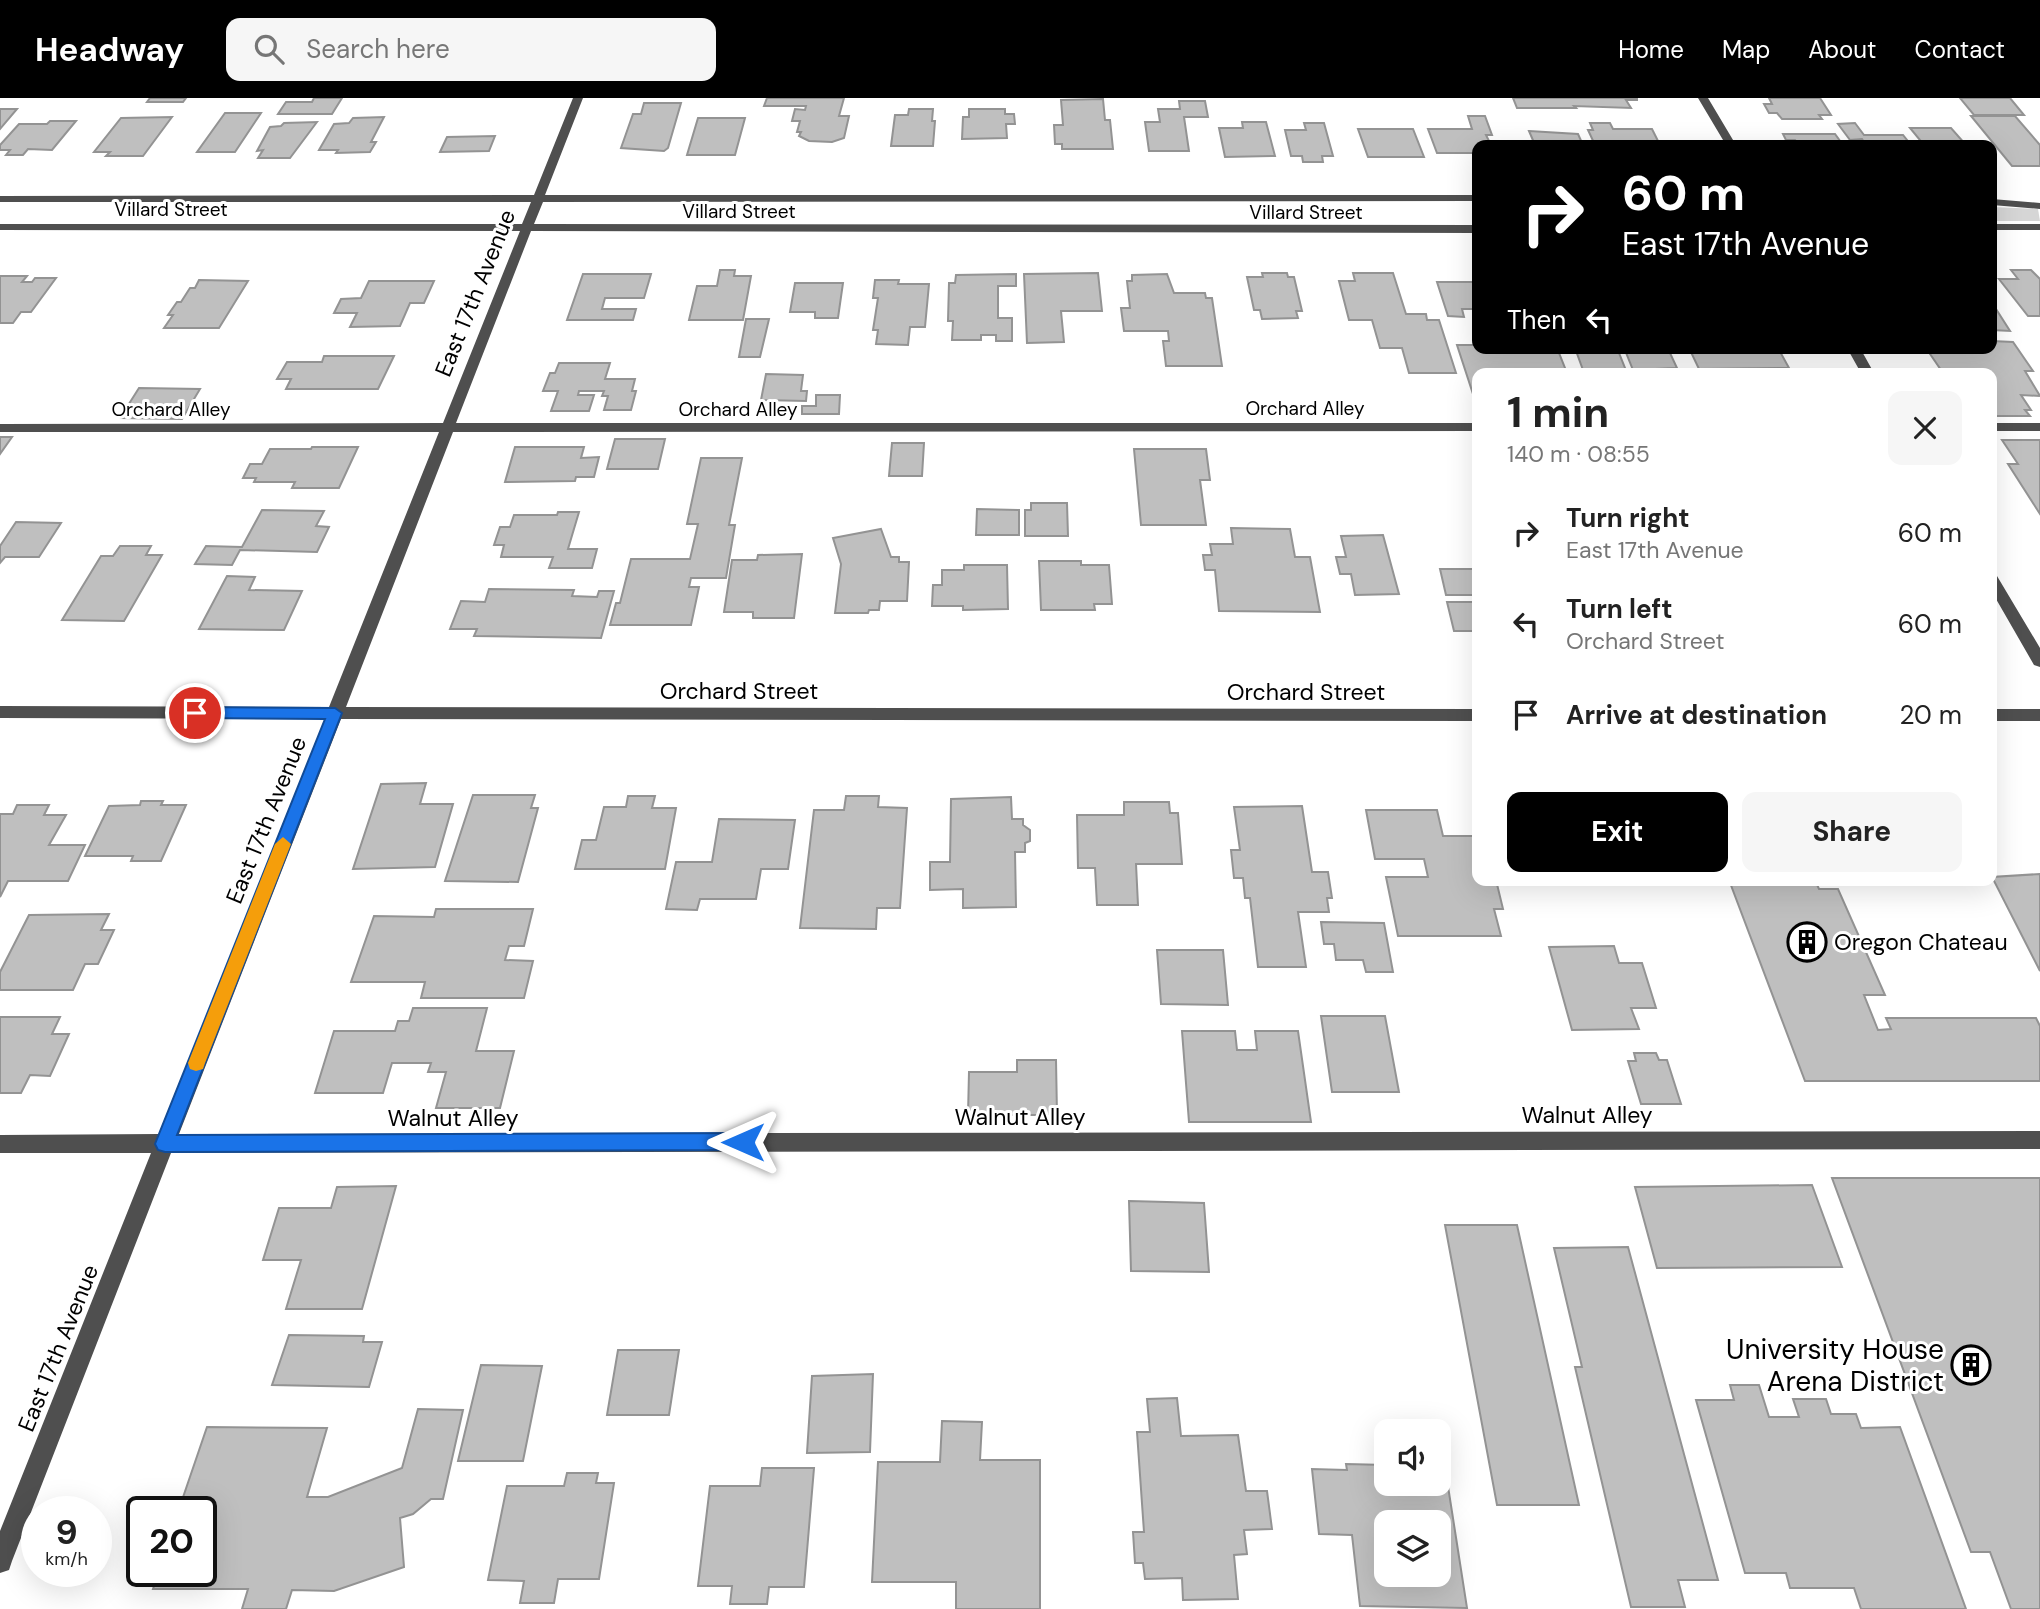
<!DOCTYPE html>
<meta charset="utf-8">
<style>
body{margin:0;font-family:"DM Sans",sans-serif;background:#f6f6f6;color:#222;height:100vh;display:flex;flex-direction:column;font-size:26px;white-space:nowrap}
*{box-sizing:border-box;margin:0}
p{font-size:23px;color:#767676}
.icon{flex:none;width:38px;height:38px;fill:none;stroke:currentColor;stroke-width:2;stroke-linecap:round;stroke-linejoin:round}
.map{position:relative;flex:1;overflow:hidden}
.panel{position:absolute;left:1472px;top:270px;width:525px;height:518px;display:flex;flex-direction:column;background:#fff;border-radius:14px;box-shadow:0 7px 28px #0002}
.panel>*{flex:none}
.hud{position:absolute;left:1472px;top:42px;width:525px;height:214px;border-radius:14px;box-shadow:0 7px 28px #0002;background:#000;color:#fff;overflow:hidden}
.fabs{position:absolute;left:1374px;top:1321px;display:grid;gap:14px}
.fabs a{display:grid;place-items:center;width:77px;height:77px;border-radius:14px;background:#fff;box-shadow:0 7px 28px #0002;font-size:35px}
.speed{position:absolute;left:21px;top:1398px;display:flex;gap:14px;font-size:35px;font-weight:700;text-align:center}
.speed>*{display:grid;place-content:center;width:91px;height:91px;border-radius:50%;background:#fff;box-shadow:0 7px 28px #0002;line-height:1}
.speed small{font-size:18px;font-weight:400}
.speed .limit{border:4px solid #111;border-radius:10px;background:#fff;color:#111}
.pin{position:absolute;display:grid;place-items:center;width:60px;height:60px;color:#fff;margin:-30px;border:4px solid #fff;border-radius:50%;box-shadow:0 2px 7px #0007}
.me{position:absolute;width:77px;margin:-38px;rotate:270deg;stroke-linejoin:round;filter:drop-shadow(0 0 5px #0008)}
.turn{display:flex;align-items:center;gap:24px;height:147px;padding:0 35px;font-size:32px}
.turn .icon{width:91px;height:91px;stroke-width:2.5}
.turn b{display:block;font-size:49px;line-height:60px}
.then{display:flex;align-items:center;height:66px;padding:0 35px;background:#0003;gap:14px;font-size:26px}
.round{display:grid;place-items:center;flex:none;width:74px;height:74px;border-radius:14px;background:#f6f6f6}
.summary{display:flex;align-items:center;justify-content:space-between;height:119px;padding:0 35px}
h1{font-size:42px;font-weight:700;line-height:52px}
.primary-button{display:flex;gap:14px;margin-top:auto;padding:14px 35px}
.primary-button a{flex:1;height:80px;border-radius:14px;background:#000;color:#fff;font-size:28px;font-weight:700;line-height:80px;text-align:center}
.primary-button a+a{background:#f6f6f6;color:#222}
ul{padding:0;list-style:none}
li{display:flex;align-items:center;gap:21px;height:91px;padding:0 35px}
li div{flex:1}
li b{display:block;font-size:26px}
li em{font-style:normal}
header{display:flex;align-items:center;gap:42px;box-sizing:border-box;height:98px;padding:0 35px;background:#000;color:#fff}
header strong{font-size:33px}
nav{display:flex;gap:38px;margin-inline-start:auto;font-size:24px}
.search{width:490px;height:63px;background:#f6f6f6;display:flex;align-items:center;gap:18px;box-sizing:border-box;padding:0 24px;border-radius:14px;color:#767676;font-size:26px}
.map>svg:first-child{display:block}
.green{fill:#d6d6d6}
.building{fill:#bfbfbf;stroke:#939393;stroke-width:2;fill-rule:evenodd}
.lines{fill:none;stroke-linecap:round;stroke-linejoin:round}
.minor{fill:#4f4f4f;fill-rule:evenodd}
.route{fill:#1a73e8;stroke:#114b97;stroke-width:2}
.slow{fill:#f59e0b}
.labels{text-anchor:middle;stroke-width:6;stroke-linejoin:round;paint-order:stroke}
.far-street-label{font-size:19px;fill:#000;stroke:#fff}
.street-label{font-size:23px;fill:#000;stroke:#fff}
.poi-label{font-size:23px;fill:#000;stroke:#fff;text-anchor:start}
.near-poi-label{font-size:28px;fill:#000;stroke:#fff;text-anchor:end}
</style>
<header>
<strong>Headway</strong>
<div class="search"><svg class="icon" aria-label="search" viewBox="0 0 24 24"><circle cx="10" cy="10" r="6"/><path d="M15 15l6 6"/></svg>Search here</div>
<nav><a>Home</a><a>Map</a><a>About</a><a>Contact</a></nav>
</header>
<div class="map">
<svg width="2040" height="1511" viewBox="0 0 2040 1511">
<rect width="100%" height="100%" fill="#fff"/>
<path class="green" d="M1992 109 2038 111 2040 123H1992Z"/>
<path class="building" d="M150 0H186L183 4H147Z
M314 0H342L332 16H278L286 4H312Z
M767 0H844L839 18H849L844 40 832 44 809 43 799 38 801 34H797L800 23H792L795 11 805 12 806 8H764Z
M1513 0H1637V2H1626L1631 10 1574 8 1576 10H1517Z
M1769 0H1820L1831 17H1819L1822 21H1782L1777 15H1769L1764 6H1772Z
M1960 0H2010L2024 17H1974Z
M1103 1 1105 22H1110L1113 51H1062V46H1055L1054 27H1063L1061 2Z
M1179 3H1205L1208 19H1184L1189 53H1149L1145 24H1160L1158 11H1180Z
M644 5H681L668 50 664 53 621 50 633 16H641Z
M0 11H17L0 31Z
M909 11H933L932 23H935L933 48H891L895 17H908Z
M969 11H1005V16H1014L1015 26H1006L1007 40 962 41 963 19H969Z
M225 15H261L235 54H197Z
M1468 18H1485L1492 37H1486L1491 47H1477V55H1437L1428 31H1472Z
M1971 18H2015L2040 47V68H2012Z
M172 19 143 58H106L110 54H94L121 20Z
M384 19 371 44H376L370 54 336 55 338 52H319L334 26 349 25 353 20Z
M698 20H745L735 57H687Z
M50 23H76L52 52 28 51 23 57H6L10 52H0V47L19 26H47Z
M317 24 290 60H258L263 52 257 53 270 29 281 28 284 25Z
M1242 24H1266L1275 58 1225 59 1219 30H1243Z
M1304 25H1324L1333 58H1322L1323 64H1303L1302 58H1291L1285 32H1306Z
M1590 25H1610L1613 31H1652L1660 47H1595L1588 32H1593Z
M1855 25 1864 37H1903L1911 47H1866L1862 41 1850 42 1838 26Z
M1910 30H1951L1966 47H1924Z
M1358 31H1413L1424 59H1368Z
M1529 33 1578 36 1583 47H1535Z
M1783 36H1835L1843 47H1799L1795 42H1786Z
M495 38 489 53 440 54 447 39Z
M720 172H735L734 178H751L743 222H689L697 188H717Z
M2011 172H2031L2040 181V218H2028L1999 181H2018Z
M1098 175 1102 213H1061L1064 244 1027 245 1024 176Z
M1262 175H1287L1288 179H1294L1302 213H1296L1298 220 1262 221 1260 212H1254L1247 179H1263Z
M1353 175H1393L1406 216H1426L1427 222H1439L1456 275H1409L1402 250H1380L1372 222H1349L1339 183H1355Z
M583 176H651L644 200H605L602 211H636L633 222H567Z
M1016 176V188H998V220H1012V243H996V237H981V242H952L953 223H948L949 185H955L956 177Z
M1167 176 1174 195H1205L1206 200H1212L1222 268H1166L1163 243H1169L1168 233H1124L1121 210H1130L1127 183H1132V177Z
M0 178H27L22 184H32L35 180H56L31 214H21L13 225H0Z
M1474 178H1477V211H1462L1464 219 1448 218 1437 184H1476Z
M199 182 248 183 219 230H164L173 217H168L177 204H181L190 190H195Z
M875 182H899L898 186H929L925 229H910L908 247 876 246 878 232H873L878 200H873Z
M369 183H434L424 205H410L400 228 350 229 357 215H334L341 201 361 200Z
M795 185H843L838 220H815V214H790Z
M1992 211H1996L2010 233 1992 232Z
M746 221H769L760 259H739Z
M1992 243 2013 244 2033 273H2025L2040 298 2021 297 2031 312H2025L2030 318H1992V275L1941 272 1926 250H1992Z
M1457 247H1477V250H1557L1567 275H1477V296H1473Z
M1575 250H1617L1627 275H1590L1589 272H1583Z
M1689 250H1778L1789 270 1699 271Z
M1625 252 1670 255 1677 270 1633 272Z
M324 258H394L378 291H286L291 281H277L287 264H322Z
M559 265H610L605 281H635L632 293H636L631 312H604L608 298H602L604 293H579L578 297H594L589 313H551L558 293H543L550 275H555Z
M766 276 803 277 801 293H807L806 303 761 302Z
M139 290 200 291 182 321 120 320Z
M816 297H840L839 316H802V308H816Z
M0 339H12L0 356Z
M615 341H665L658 371H607Z
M2002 342H2040V416L2008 366H2018Z
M892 345H924L922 378H889Z
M312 349H358L339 390H292L295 384H254L256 380H243L250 366H262L270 351H311Z
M515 349H584L581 360 599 359 594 379H576L575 383 505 384Z
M1134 351H1206L1210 382H1200L1206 427H1141Z
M701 360H742L729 427H735L726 480H691L689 489H699L691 527H610L616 505H620L631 461H690L698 426H687Z
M1031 405H1067L1068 438H1025V412H1031Z
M977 411 1019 412V437H976Z
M262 412 324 413 316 428 329 429 317 454 240 452 232 467 195 466 206 448 242 449Z
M558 414H579L568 451H597L592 470H549L553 459H501L504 447H494L500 429H510L514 417H557Z
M16 424 61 425 39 459H5L0 465V448Z
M1231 430 1290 431 1295 459H1310L1320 514 1219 513 1215 472H1205L1203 457H1212L1210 446H1233Z
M881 431 891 459H899V464H909L907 503H880L879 512H869L868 515H835L841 466 833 440Z
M1383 437 1399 496 1355 497 1351 476H1340L1336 459H1346L1341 438Z
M120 448H151L146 457H162L124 523 62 522 101 458H113Z
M802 456 794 520H753V514H724L732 462H757L758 457Z
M1039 463H1081V467H1109L1112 506H1094L1095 512H1041Z
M964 467H1007L1008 511 963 512V508H932L933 487H942V472H964Z
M1440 471H1477V533H1454L1447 504H1476L1474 497H1446Z
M227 478 255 479 249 492 302 493 284 532 199 531Z
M489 491 574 492 572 498 597 499 599 493H614L601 540 474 538 477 531H450L461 503 485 504Z
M426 685 420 706H453L435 769 353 771 381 686Z
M473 697H535L531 710H538L518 784 445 783Z
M628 698H655L652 710H676L665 771H575L582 742H596L604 709H626Z
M846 698H879L878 709 907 710 900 810H877L876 831 800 830 814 712H844Z
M1011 699 1012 721H1023V727L1030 732V743L1025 745V754H1015L1016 809 963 810V791L930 792V764H950L951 701Z
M141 703H163L161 707H186L161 763H131L133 758H85L109 708 140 707Z
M1124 704H1169L1170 715H1178L1182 766H1136L1138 807H1097L1095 770H1078L1077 717H1124Z
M17 707H49L44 717H66L49 747H85L68 783H8L0 799V716H13Z
M1302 708 1312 774H1328L1332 800H1327L1329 814H1298L1306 869H1258L1250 800H1245L1243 780H1234L1231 752H1240L1234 709Z
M1366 712H1437L1443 738H1477V782H1496L1503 811H1494L1501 838H1398L1386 779H1428L1424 761H1375Z
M719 721 795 722 788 771H761L756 801H700L697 812 666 811 676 764H712Z
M2040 776V873L1992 779Z
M1729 782H1815L1819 791H1838L1885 897H1864L1878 932 1891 931 1886 920H2036L2040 928V983H1805Z
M436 811H533L524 848H509L505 862 533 863 524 900H421L425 884H351L374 818 434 819Z
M109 816 101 832H114L98 866H85L73 892H0V874L29 817Z
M1321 824 1384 825 1393 874H1366L1363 862H1336L1334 846H1324Z
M1614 848 1619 865H1642L1656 910H1631L1639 931 1572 932 1549 849Z
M1157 852H1223L1228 907 1161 906Z
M413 910H487L476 953H514L500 1010H436L446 974H428L431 965H392L383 995H315L334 933H395L398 923H409Z
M1321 918H1385L1399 994H1332Z
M0 919H60L52 936H69L50 978 30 977 21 995H0Z
M1182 933H1235L1237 952H1257L1255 933H1298L1311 1024H1189Z
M1634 955H1656L1659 962H1667L1681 1006H1641L1628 963H1636Z
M1017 962H1056L1057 1017H968L969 974H1017Z
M1832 1080H2040V1511H2011L1990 1454H1971Z
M1812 1087 1842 1169 1657 1170 1635 1089Z
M396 1088 362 1211H286L301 1162H263L279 1110H331L337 1089Z
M1129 1103 1204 1105 1209 1174 1131 1173Z
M1445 1127H1517L1579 1407H1497Z
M1628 1149 1718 1482H1678L1685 1509H1631L1575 1269H1582L1554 1150Z
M289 1237 364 1238 363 1244H382L369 1289 272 1287Z
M618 1252H679L669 1317H607Z
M481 1267 542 1268 523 1363H458Z
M873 1276 870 1354 807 1355 812 1278Z
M1730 1287H1759L1769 1319H1799L1793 1301H1826L1831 1316H1856L1861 1330 1900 1329 1966 1511H1861L1854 1490H1790L1786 1475H1745L1696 1302H1734Z
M1177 1300 1181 1338 1238 1337 1246 1393H1267L1272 1431 1244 1432 1247 1456 1234 1457 1238 1501 1183 1502 1182 1480 1145 1481 1143 1465H1135L1133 1434H1144L1137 1334H1150L1147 1301Z
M418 1311 463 1312 443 1401H431L413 1416 400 1420 404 1469 334 1493 292 1492 286 1511H242L248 1491H153L159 1474H201V1414H178L207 1329 327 1330 307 1399H328L402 1370Z
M942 1323 982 1324 980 1362H1040V1511H956V1484H872L878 1364H940Z
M1346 1366 1386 1367V1386H1438V1368L1445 1369 1467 1510 1360 1508 1352 1437 1319 1436 1312 1371 1347 1372ZM1386 1424H1438V1477H1386Z
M762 1370H814L804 1489H769L767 1506H730L732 1488H698L710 1388H760Z
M567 1375H598L596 1385H614L599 1481H558L554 1505H520L524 1483 488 1482 507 1388H564Z"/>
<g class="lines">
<path class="minor" d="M573 0H583L545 97H1477V103L543 104 534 126 1477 127V135L531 133 456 325H1477V333L453 334 346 609 1477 611V623L341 621 179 1036 2040 1033V1051L171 1055 12 1463 9 1472 0 1475V1433L151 1055H0V1037L159 1036 325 621 0 620V608L329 609 439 334H0V326L443 325 520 133 0 132V126H522L531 104H0V98L534 97Z
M1698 0H1708L1736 47H1726Z
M1992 101 2040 105V111L1992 107Z
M1992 126H2040V132H1992Z
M1847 250H1860L1874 275H1861Z
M1992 325H2040V333H1992Z
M1992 477 1997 478 2040 550V569L2034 567 1992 494Z
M1992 611H2040V623H1992Z"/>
</g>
<path class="route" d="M195 609 335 610 342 615 177 1037 743 1035 749 1038 752 1044 749 1050 743 1052 165 1054 158 1052 155 1046 325 621 195 620 188 615Z"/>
<path class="slow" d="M283 739 291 746 205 965 203 971 196 973 190 971 188 965 275 746Z"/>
<defs>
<g id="building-ring" transform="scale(2.0125)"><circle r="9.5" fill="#fff" stroke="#000" stroke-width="1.5"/><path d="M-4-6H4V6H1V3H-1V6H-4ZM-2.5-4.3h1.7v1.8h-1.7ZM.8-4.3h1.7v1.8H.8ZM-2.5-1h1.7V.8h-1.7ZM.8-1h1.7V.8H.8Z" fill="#000"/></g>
</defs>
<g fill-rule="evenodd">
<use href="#building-ring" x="1807" y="844"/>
<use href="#building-ring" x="1971" y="1267"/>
</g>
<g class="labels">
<g class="far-street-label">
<text x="171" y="118">Villard Street</text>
<text x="739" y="120">Villard Street</text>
<text x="1306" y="121">Villard Street</text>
<text x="1305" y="317">Orchard Alley</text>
<text x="171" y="318">Orchard Alley</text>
<text x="738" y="318">Orchard Alley</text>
</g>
<g class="street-label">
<text transform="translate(475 195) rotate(-68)" y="8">East 17th Avenue</text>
<text x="739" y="601">Orchard Street</text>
<text x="1306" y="602">Orchard Street</text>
<text transform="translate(266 722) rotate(-68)" y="8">East 17th Avenue</text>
<text x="1587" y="1025">Walnut Alley</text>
<text x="1020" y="1027">Walnut Alley</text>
<text x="453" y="1028">Walnut Alley</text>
<text transform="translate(58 1250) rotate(-68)" y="8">East 17th Avenue</text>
</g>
<g class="poi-label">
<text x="1834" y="852">Oregon Chateau</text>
</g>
<g class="near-poi-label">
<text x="1944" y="1261">University House<tspan x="1944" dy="32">Arena District</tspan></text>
</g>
</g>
</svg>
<div class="fabs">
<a><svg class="icon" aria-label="sound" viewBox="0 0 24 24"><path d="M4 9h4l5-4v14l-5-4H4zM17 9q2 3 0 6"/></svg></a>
<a><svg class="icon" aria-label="layers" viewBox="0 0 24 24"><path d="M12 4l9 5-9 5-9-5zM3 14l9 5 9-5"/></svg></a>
</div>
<div class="speed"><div>9<small>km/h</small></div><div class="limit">20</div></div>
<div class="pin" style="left:195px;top:615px;background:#d93025"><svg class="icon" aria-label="arrive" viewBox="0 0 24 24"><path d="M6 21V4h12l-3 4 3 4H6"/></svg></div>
<svg class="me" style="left:743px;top:1044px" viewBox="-20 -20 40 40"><path d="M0-17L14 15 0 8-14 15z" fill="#1a73e8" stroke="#fff" stroke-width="4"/></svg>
<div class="hud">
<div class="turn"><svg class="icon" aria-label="right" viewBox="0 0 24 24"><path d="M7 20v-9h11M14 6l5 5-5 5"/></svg><div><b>60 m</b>East 17th Avenue</div></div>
<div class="then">Then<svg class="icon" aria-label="left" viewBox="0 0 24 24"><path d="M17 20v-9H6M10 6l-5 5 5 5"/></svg></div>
</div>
<section class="panel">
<div class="summary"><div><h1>1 min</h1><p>140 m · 08:55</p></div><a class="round"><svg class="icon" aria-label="close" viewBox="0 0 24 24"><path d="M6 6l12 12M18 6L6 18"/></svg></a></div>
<ul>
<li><svg class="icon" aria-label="right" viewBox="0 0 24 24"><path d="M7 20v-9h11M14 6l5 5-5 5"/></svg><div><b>Turn right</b><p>East 17th Avenue</p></div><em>60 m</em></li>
<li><svg class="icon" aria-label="left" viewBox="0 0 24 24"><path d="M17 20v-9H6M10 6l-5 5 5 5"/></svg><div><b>Turn left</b><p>Orchard Street</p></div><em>60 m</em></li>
<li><svg class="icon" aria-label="arrive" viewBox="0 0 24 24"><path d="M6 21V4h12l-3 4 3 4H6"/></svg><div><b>Arrive at destination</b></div><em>20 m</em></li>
</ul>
<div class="primary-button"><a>Exit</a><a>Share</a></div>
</section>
</div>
